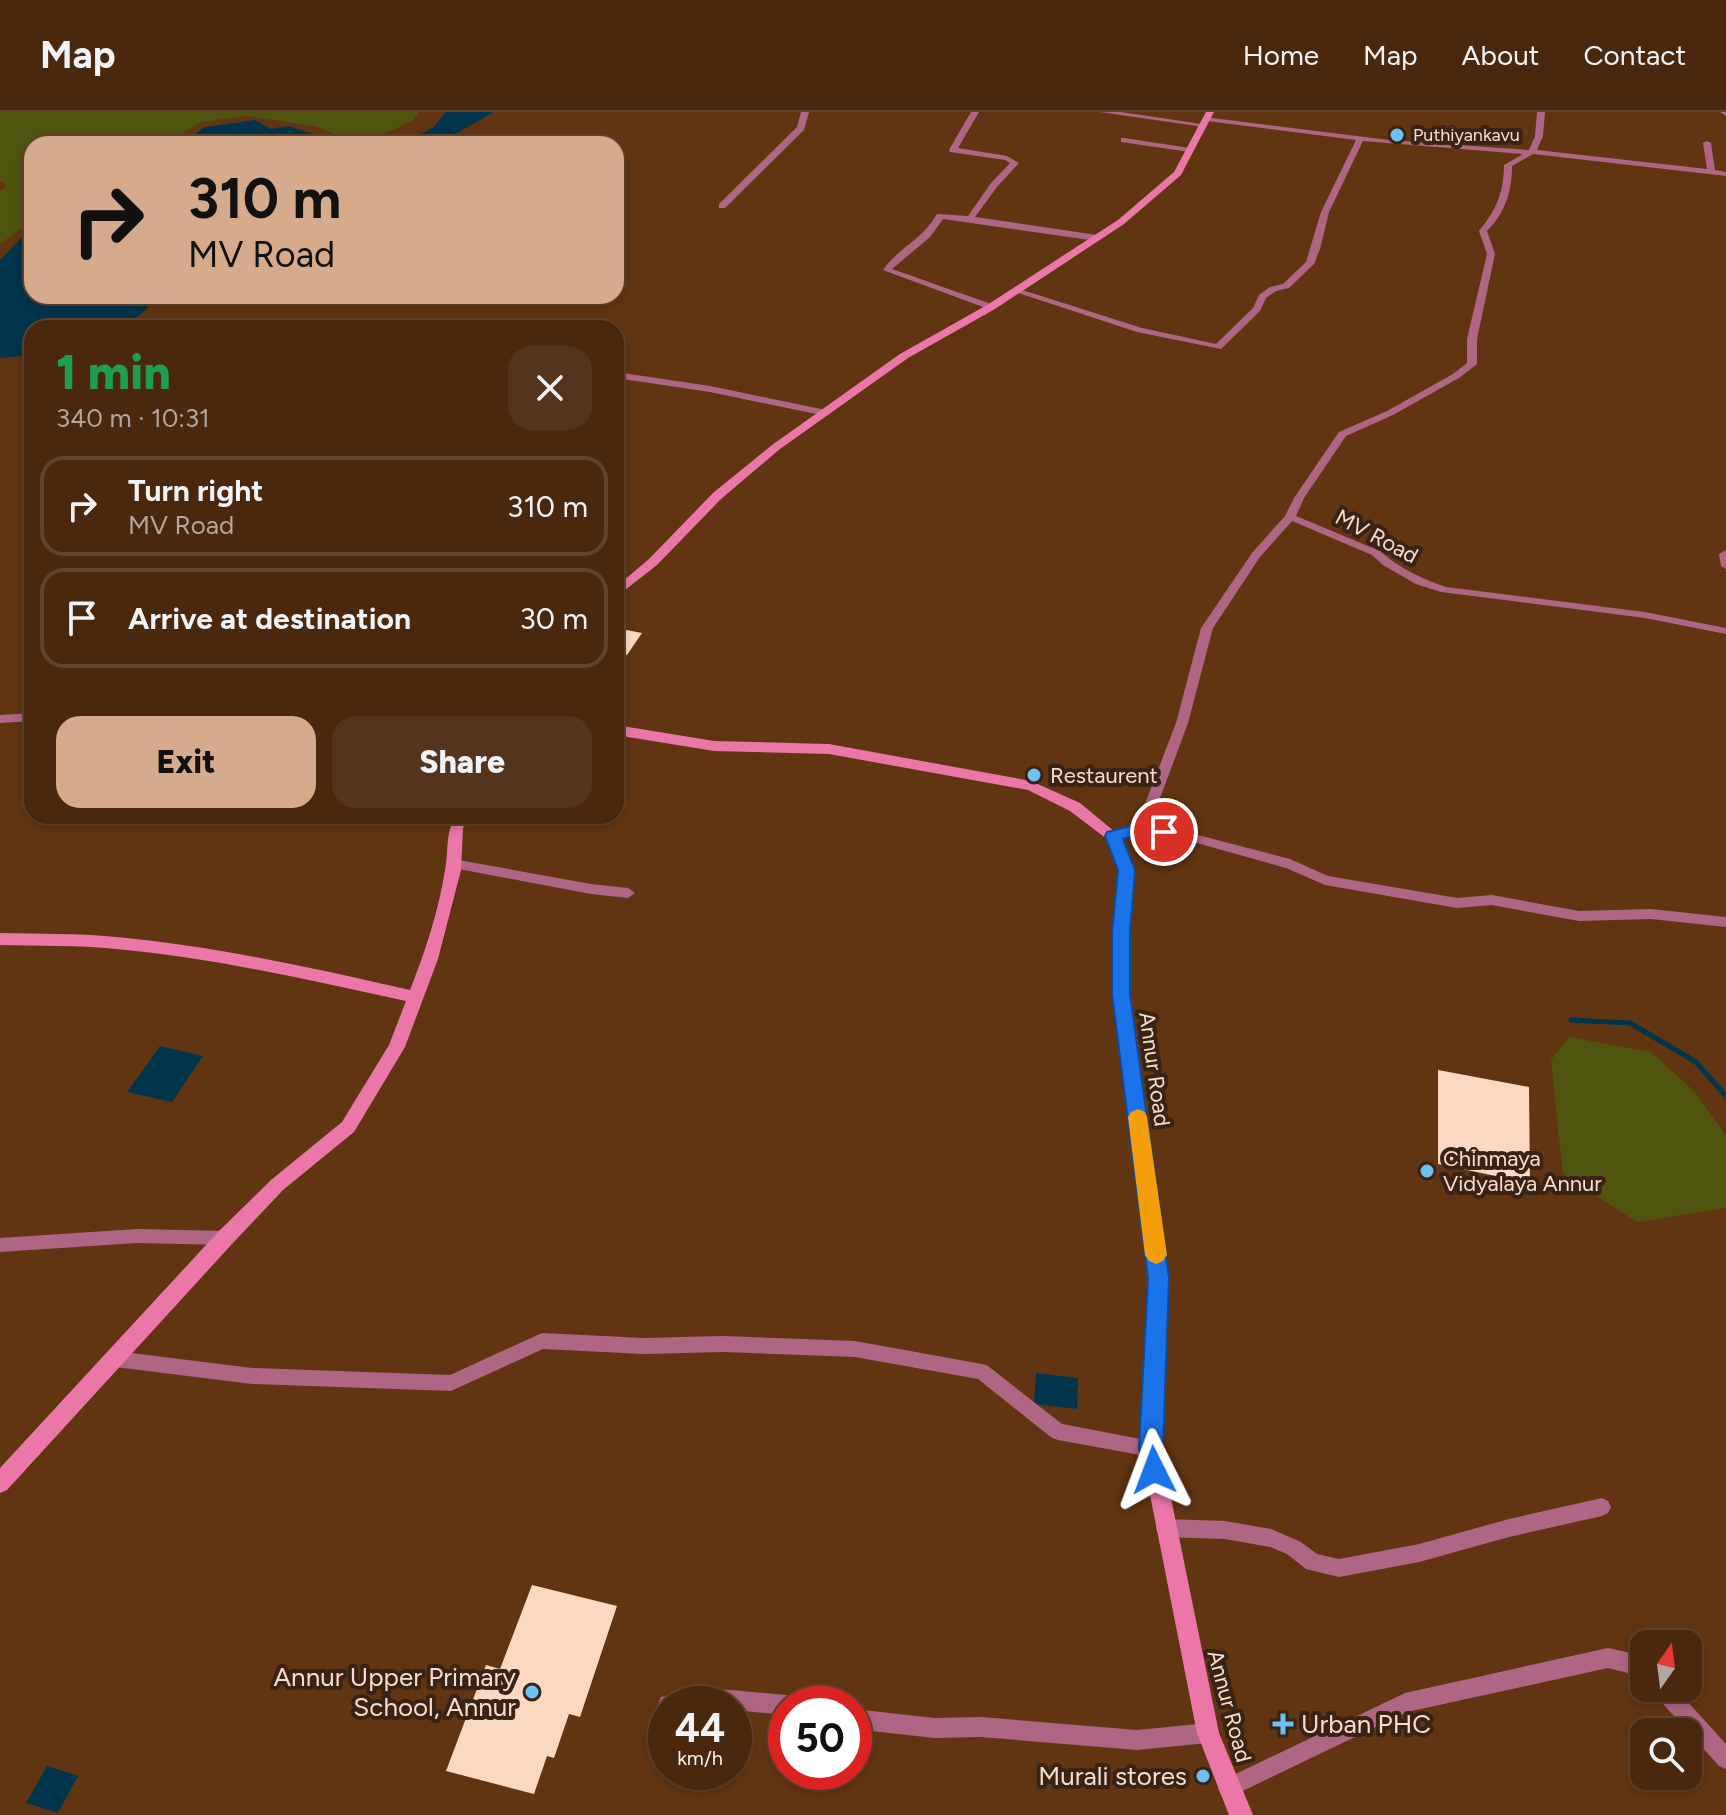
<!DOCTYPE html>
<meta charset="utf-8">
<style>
body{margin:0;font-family:Figtree,sans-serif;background:#54341c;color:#f1f3f6;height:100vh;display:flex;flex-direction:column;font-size:30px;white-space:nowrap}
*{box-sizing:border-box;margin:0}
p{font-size:26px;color:#b2a69e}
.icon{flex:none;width:44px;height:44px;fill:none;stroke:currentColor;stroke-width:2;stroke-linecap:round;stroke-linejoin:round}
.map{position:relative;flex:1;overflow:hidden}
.details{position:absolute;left:24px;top:208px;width:600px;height:504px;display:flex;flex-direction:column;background:#4a280e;border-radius:24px;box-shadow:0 4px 12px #0003,0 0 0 2px #61442e}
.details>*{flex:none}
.hud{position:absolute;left:24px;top:24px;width:600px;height:168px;border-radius:24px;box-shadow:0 4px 12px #0003,0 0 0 2px #61442e;background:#d6ab8b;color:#111;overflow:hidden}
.needle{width:52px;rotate:14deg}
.buttons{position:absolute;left:1630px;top:1518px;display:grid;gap:16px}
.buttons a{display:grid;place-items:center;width:72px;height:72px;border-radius:16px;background:#4a280e;box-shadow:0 4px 12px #0003,0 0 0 2px #61442e;font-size:40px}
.speed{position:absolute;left:648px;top:1574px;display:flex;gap:16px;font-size:40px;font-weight:700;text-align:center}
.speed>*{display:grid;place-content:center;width:104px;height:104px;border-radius:50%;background:#4a280e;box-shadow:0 4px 12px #0003,0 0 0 2px #61442e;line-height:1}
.speed small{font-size:20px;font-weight:400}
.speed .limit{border:12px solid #d22;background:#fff;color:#111}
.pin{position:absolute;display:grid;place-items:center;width:68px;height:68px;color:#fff;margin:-34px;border:4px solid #fff;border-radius:50%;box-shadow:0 2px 8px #0007}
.me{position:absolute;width:88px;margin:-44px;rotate:357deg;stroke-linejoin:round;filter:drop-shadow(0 0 6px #0008)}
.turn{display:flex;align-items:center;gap:28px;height:168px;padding:0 32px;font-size:36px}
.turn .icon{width:104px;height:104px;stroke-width:2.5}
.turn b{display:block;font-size:56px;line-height:68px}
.round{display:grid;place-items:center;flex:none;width:84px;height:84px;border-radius:24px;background:#54341c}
.summary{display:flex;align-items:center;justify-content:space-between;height:136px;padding:0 32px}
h1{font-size:48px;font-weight:800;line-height:60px;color:#1e9e55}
.primary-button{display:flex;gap:16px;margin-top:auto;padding:16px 32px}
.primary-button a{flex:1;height:92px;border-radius:24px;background:#d6ab8b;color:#111;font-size:32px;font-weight:800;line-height:92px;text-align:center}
.primary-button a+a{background:#54341c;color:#f1f3f6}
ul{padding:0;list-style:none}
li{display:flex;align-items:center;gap:24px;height:100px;margin:0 16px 12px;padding:0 16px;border:4px solid #61442e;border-radius:24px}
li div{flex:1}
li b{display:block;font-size:30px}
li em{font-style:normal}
header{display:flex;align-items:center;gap:48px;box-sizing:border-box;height:112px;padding:0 40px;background:#4a280e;border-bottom:2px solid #61442e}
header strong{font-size:38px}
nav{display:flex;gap:44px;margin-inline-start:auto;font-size:28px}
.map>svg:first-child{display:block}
.green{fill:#4f550f}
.water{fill:#01354c}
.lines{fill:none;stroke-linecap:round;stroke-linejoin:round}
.stream{stroke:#01354c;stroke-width:5}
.building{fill:#fad8c2}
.minor{fill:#af6684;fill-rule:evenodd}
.secondary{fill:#ea77a8;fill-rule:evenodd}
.route{fill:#1a73e8;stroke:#114b97;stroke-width:2}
.slow{fill:#f59e0b}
.poi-dot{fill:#6dc2f3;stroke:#382315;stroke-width:3}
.labels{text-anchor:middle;stroke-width:8;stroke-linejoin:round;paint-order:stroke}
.far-poi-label{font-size:18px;fill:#f9dcca;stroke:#382315;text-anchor:start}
.street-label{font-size:22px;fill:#f9dcca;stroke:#382315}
.poi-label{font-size:22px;fill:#f9dcca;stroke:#382315;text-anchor:start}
.near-poi-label{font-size:26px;fill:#f9dcca;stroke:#382315;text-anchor:end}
</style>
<header>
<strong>Map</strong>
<nav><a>Home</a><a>Map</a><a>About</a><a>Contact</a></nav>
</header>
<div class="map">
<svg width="1726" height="1703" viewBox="0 0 1726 1703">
<rect width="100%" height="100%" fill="#623512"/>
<path class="green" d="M0 0H419L413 8 391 19 362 26 334 22 315 14 247 4 201 10 164 32H32V108L0 132V79L7 74 0 69Z
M1569 925 1651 940 1695 980 1726 1024V1096L1637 1110 1563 1062 1551 948Z"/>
<path class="water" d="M446 0H494L438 32H402L434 15Z
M255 8 271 17 288 14 339 30 181 32 205 15Z
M32 121V184H41L40 191 58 184H150L151 191C126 227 71 216 32 216V243L0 246V148L21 126Z
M160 934 203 944 172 990 127 980Z
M1036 1261 1078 1266 1077 1297 1034 1292Z
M47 1654 78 1664 58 1701 26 1691Z"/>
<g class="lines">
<path class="stream" d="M1571 908 1630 911 1696 950 1726 984"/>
</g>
<path class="building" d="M616 516 642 521 627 543 616 541Z
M1438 958 1529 975 1530 1071 1438 1052Z
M532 1473 617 1494 580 1605 569 1602 554 1646 547 1644 534 1682 446 1659 486 1553 500 1557Z"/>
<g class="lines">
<path class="minor" d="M801 0H809L804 18 725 96H719V92L797 15Z
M971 0H979L958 36 1007 44 1019 51 997 75 975 105 1097 123 1101 126 1097 129 943 107 930 125 892 157 994 193V197L991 198 883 158C899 135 921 129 937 102L968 104 991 71 1010 51 1005 48 950 40 949 38Z
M1100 0H1121L1208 13 1204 15Z
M1537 0H1545L1543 24 1537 38 1707 57 1703 31 1707 29 1711 31 1715 58 1726 60V64L1533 42 1512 54C1512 80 1505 101 1487 119L1495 142 1477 227V252L1459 266 1393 303 1346 324 1304 386 1296 404 1380 439C1399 456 1422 467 1446 475L1645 500 1726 516V522L1645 506 1441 480 1416 472 1383 453 1372 443 1292 409 1260 445 1213 516 1188 611 1150 713 1186 720 1290 747 1328 764 1457 786 1492 783 1579 799 1651 797 1726 805V815L1651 807 1579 809 1492 793 1457 796 1325 773 1286 756 1186 728 1142 720 1113 728 1108 727 1106 724 1108 721 1137 713 1176 611 1201 516 1252 441 1285 404 1294 386 1339 320 1387 299 1453 262 1467 251V227L1487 142 1479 119C1496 99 1504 80 1504 53L1523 42 1363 29 1329 100 1320 137 1314 152 1289 176 1276 179 1266 186 1260 199 1221 237 1137 220 1012 179 1019 177 1142 216 1216 232 1253 196 1259 183 1270 175 1283 172 1306 150 1321 100 1356 28 1207 9H1204V5L1389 28 1529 38 1535 24Z
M1720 0H1726V4Z
M1124 26 1190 36 1194 38 1190 40 1121 30V26Z
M616 260 710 274 826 298 831 301 826 304 710 280 616 266Z
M1724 439H1726V457L1721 454 1719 442Z
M32 601V609L0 611V603Z
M453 747 591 772 628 776 635 781 628 786 591 782 448 755 446 752Z
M137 1117 225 1119 231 1121 233 1126 231 1131 225 1133 137 1131 0 1140V1126Z
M542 1221 644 1226 723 1224 855 1229 982 1252 988 1254 1062 1312 1151 1329 1157 1331 1160 1337 1157 1343 1151 1345 1058 1328 1052 1326 978 1267 855 1245 723 1240 644 1242 543 1237 451 1279 252 1272 115 1255 109 1252 106 1247 109 1242 115 1239 252 1256 450 1263Z
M1602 1386 1608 1389 1611 1395 1608 1401 1602 1404 1509 1425 1419 1450 1339 1465 1306 1457 1287 1442 1270 1435 1225 1427 1165 1425 1158 1422 1156 1416 1158 1410 1165 1407 1225 1409 1271 1417 1301 1430 1317 1442 1339 1447 1419 1432 1509 1407Z
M1608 1536 1644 1544V1565L1608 1556 1407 1600 1228 1686 1221 1683 1218 1676 1221 1669 1405 1581Z
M708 1576 786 1583 793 1586 795 1592H786V1603L734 1598V1592H666V1601L661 1599 658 1592 661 1585Z
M1652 1576H1675L1726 1632V1657L1719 1654 1655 1583Z
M854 1597 934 1606 981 1605 1137 1618 1208 1611 1215 1614 1218 1621 1215 1628 1208 1631 1137 1638 981 1625 934 1626 854 1617Z"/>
<path class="secondary" d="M1206 0H1214L1181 63 1124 112 995 197 908 246 780 337 721 387 657 453 616 485V475L649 447 713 381 772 333 900 242 987 193 1118 108 1174 60Z
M616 613 714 629 829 632 1031 669 1080 691 1120 724 1135 758 1129 821V882L1168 1166 1161 1337 1219 1621 1253 1703H1229L1197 1621 1141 1337 1150 1166 1113 882V821L1119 758 1107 727 1070 699 1028 678 829 642 714 639 616 623Z
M456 704H471L463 716 461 758 438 847 405 935 354 1020 283 1078 232 1132 7 1378 0 1381V1356L218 1120 271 1068 342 1010 389 933 406 889C310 868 214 846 116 837 78 833 39 834 0 833V821C39 822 77 821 116 825 215 834 313 856 410 878 425 840 439 798 445 758 449 738 445 721 456 704Z"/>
</g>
<path class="route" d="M1142 711 1170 716 1173 720 1164 726 1142 722 1123 727 1135 758 1130 821V882L1169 1166 1163 1337 1166 1358 1163 1366 1154 1369 1146 1366 1139 1337 1148 1166 1112 882V821L1118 758 1105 724 1107 720Z"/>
<path class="slow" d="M1138 997 1145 1000 1147 1005 1167 1143 1163 1149 1156 1152 1149 1149 1145 1143 1128 1005 1131 1000Z"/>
<g class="poi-dot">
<circle cx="1397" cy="23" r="8"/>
<circle cx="1034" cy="663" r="8"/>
<circle cx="1427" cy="1059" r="8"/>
<circle cx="532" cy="1580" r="8"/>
<path d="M1279 1600h8v8h8v8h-8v8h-8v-8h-8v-8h8z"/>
<circle cx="1203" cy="1664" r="8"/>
</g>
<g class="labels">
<g class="far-poi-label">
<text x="1413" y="29">Puthiyankavu</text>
</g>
<g class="street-label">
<text transform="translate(1377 424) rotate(28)" y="8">MV Road</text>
<text transform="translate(1155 957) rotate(82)" y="8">Annur Road</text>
<text transform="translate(1230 1594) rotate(75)" y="8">Annur Road</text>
</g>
<g class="poi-label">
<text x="1050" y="671">Restaurent</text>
<text x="1443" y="1054">Chinmaya<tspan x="1443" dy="25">Vidyalaya Annur</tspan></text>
</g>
<g class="near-poi-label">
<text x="516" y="1574">Annur Upper Primary<tspan x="516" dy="30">School, Annur</tspan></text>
<text x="1301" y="1621" text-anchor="start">Urban PHC</text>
<text x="1187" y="1673">Murali stores</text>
</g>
</g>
</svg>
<div class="buttons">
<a><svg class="needle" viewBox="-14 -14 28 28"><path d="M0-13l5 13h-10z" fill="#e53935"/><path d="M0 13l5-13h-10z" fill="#b2a69e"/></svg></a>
<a><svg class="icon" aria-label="search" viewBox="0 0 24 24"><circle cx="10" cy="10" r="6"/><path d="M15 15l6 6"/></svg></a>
</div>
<div class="speed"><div>44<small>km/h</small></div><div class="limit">50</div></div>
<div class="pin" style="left:1164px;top:720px;background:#d93025"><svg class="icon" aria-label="arrive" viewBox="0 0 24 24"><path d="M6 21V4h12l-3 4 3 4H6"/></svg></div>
<svg class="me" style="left:1154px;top:1358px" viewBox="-20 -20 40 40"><path d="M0-17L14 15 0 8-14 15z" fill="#1a73e8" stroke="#fff" stroke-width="4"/></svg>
<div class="hud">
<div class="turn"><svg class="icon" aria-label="right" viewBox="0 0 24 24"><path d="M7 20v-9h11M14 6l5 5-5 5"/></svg><div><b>310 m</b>MV Road</div></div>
</div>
<section class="details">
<div class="summary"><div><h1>1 min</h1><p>340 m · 10:31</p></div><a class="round"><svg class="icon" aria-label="close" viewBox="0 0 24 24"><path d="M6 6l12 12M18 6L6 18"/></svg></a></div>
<ul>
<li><svg class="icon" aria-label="right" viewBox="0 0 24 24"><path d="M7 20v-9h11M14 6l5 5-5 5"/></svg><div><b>Turn right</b><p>MV Road</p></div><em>310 m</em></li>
<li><svg class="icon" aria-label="arrive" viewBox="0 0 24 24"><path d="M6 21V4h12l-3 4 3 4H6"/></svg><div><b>Arrive at destination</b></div><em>30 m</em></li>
</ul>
<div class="primary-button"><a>Exit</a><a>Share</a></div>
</section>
</div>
